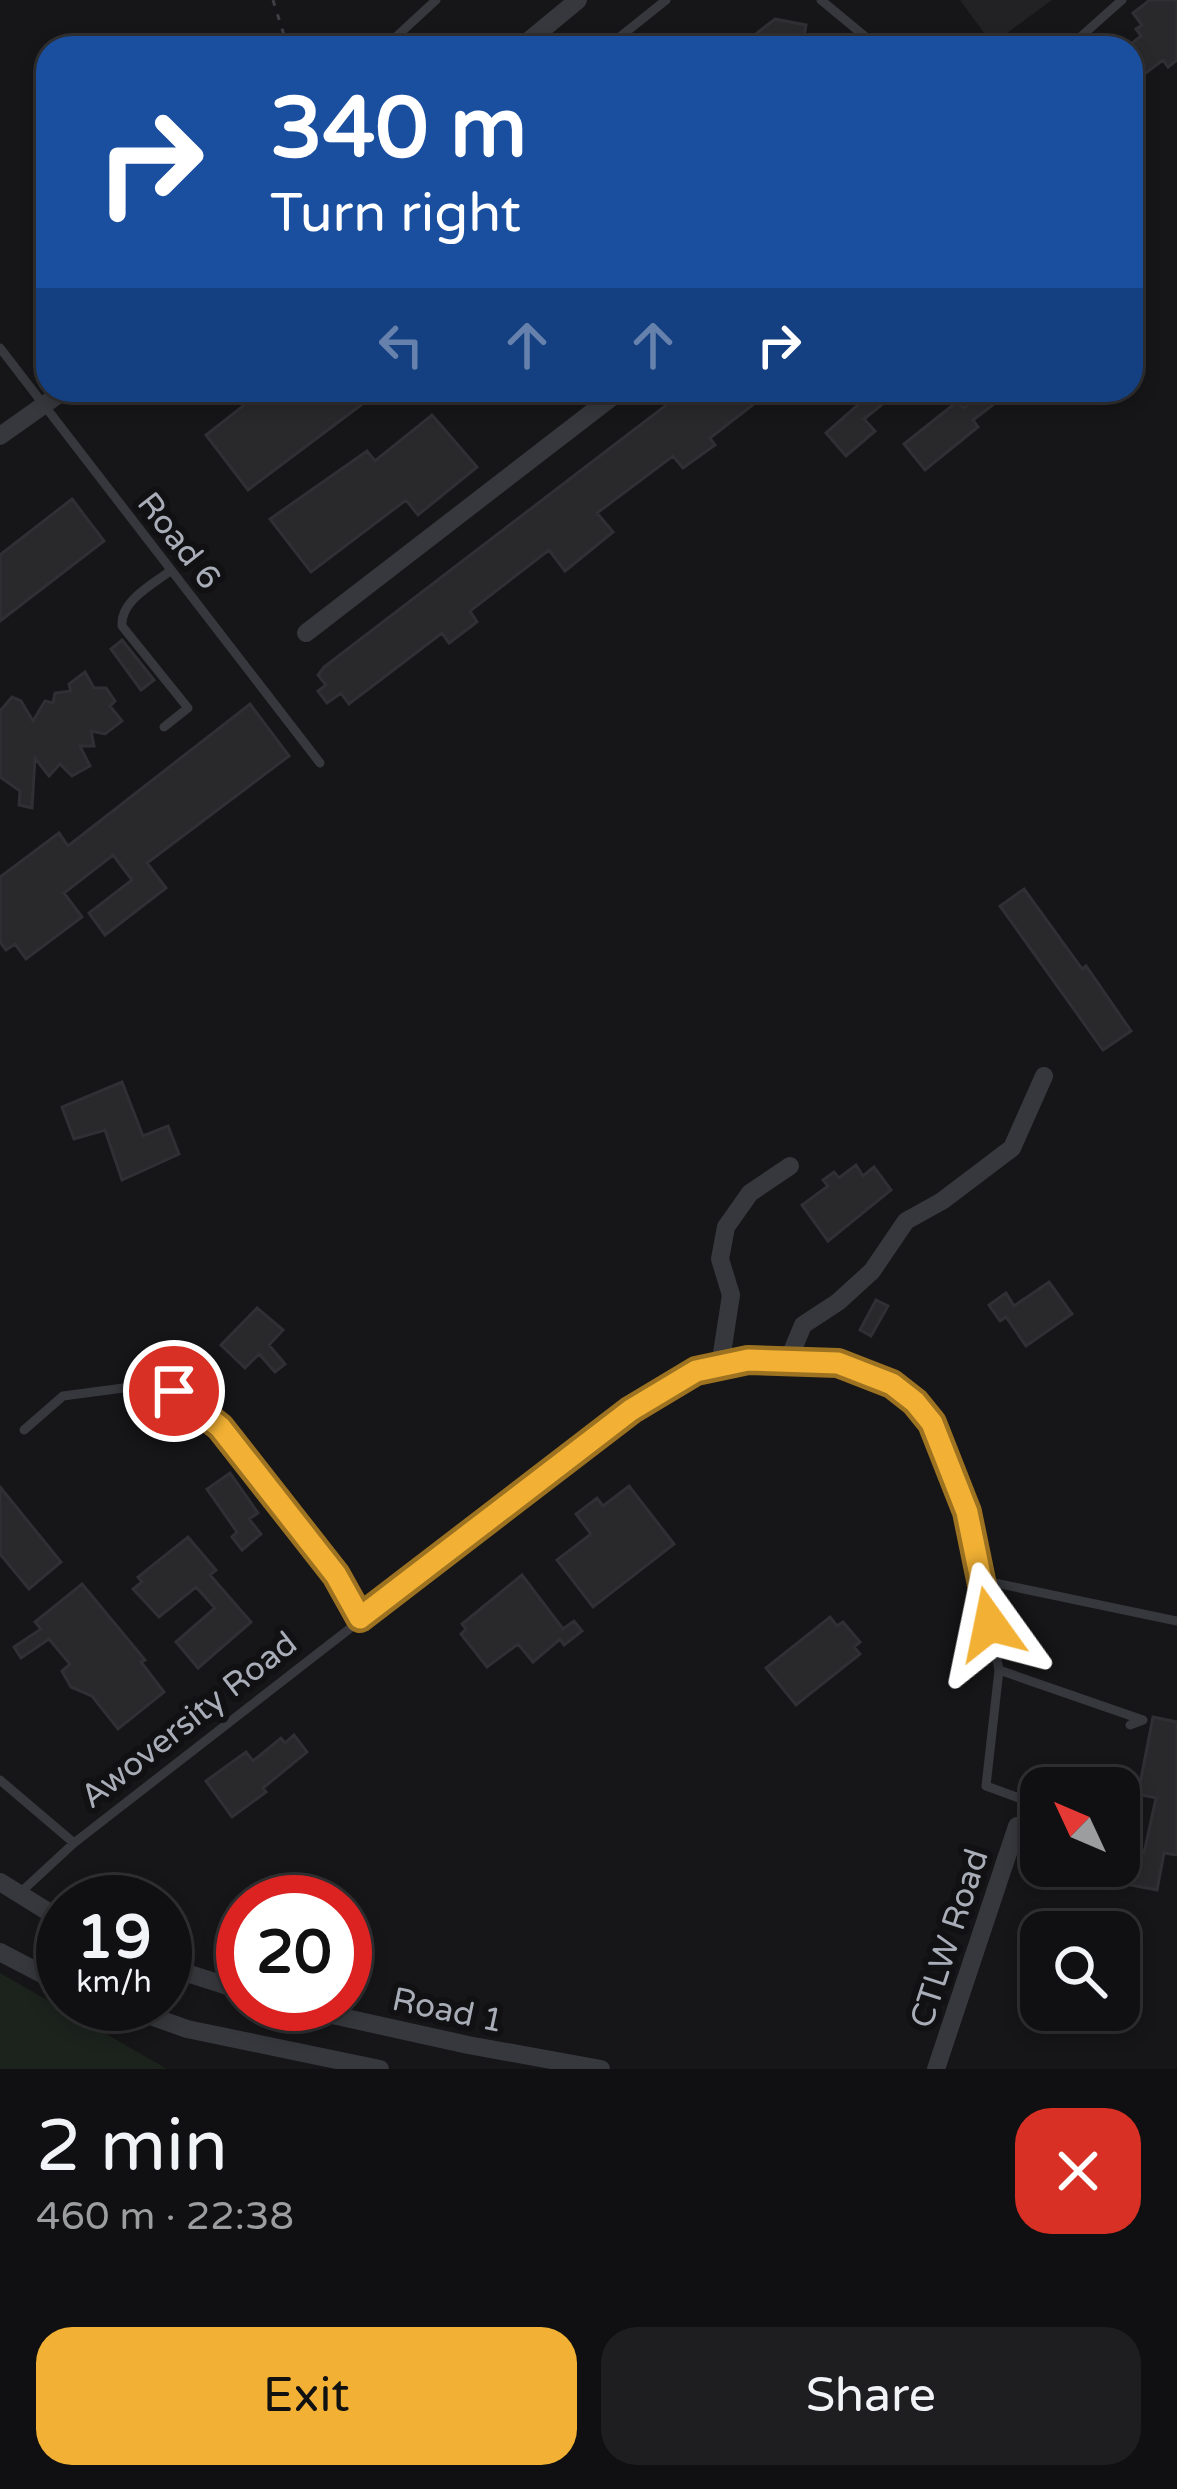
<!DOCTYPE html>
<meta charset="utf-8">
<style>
body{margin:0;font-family:"Varela Round",sans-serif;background:#1e1e20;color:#f1f3f6;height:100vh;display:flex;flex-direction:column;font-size:45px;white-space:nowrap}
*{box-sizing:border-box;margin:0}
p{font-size:39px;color:#9c9d9f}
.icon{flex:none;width:66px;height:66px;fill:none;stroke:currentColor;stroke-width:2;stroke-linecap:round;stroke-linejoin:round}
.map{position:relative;height:2069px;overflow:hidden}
.details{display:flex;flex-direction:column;background:#101012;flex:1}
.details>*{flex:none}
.hud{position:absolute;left:36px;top:36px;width:1107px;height:366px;border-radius:36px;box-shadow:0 6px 18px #0003,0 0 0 3px #303032;background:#1a4fa0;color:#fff;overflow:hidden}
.needle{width:78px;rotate:314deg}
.controls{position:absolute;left:1020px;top:1767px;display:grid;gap:24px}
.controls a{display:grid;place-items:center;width:120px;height:120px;border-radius:24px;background:#101012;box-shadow:0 6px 18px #0003,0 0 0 3px #303032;font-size:60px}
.speed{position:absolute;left:36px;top:1875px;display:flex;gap:24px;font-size:60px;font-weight:700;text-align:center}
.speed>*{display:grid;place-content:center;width:156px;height:156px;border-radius:50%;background:#101012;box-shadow:0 6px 18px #0003,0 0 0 3px #303032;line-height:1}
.speed small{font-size:30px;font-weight:400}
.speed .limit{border:18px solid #d22;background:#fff;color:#111}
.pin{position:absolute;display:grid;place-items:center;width:102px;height:102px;color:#fff;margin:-51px;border:6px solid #fff;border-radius:50%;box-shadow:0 3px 12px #0007}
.me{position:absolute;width:132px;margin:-66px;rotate:348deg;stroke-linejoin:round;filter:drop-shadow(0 0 9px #0008)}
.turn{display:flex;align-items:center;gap:42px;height:252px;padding:0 36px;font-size:54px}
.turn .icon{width:156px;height:156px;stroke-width:2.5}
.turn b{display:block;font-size:84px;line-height:102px}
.lanes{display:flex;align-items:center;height:114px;padding:0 36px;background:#0003;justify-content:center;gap:60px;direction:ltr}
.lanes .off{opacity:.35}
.round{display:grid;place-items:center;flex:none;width:126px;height:126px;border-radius:36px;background:#1e1e20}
.summary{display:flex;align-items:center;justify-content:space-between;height:204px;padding:0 36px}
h1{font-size:72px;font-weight:600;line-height:90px}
.button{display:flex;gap:24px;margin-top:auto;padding:24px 36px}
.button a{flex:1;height:138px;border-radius:36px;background:#f2b134;color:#111;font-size:48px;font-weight:600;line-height:138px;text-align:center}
.button a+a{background:#1e1e20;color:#f1f3f6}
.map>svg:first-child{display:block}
.built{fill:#222225}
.green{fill:#1c231d}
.building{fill:#29292c;stroke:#303034;stroke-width:3}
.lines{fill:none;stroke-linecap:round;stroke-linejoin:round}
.path{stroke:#3d3f44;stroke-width:3;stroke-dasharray:6 9;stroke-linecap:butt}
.service{stroke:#37383d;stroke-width:9}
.minor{stroke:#37383d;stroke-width:18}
.route-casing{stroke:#9d7322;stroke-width:30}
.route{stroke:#f2b134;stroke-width:21}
.labels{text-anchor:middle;stroke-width:12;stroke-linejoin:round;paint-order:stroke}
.street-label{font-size:33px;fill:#a8adb8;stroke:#111113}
</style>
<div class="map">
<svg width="1177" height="2069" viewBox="0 0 1177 2069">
<rect width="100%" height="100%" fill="#161618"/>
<path class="built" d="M960 0H1052L992 44Z"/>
<path class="green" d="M0 1973 167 2069H0Z"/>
<path class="building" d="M1150 0H1177V60L1168 67 1163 60 1131 84V44L1141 36 1136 29 1142 25 1133 13Z
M775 19 806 25 802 48H738Z
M239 390H381L248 490 206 435 247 403Z
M686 390H772L710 438 715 445 683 468 673 456 597 513 613 532 565 571 549 550 470 611 477 622 449 643 442 633 349 704 341 693 327 703 318 691 326 685 318 675 324 667Z
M861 390H900L864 419 875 431 846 456 826 433 867 397Z
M990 390 998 401 973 420 978 427 925 470 904 444 958 401 963 408Z
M432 415 477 467 418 515 406 500 311 572 270 519 367 451 375 461Z
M72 499 104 541 0 621V555Z
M122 640 154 680 141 690 111 649Z
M85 672 94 688H106L115 701 110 706 122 721 105 734 91 731 94 746H80L90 766 72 776 60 764 49 776 35 758 32 808 19 805 20 791 0 777V711L12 697 21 701 33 721 45 701 53 703 55 693 71 691 69 684Z
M250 704 289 756 147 863 166 888 105 935 89 913 132 880 113 855 64 893 82 917 26 959 15 944 6 950 0 942V877L59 833 68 846Z
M1024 889 1082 969 1086 966 1131 1031 1103 1050 1000 906Z
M122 1082 143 1136 168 1126 179 1154 122 1180 105 1130 74 1139 62 1107Z
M856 1165 863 1176 874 1167 891 1190 828 1241 802 1205 828 1186 823 1180 834 1172 839 1178Z
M1049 1282 1072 1314 1026 1346 1006 1317 1000 1321 989 1305 1006 1293 1014 1306Z
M876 1300 888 1306 871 1336 860 1330Z
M257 1308 283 1330 269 1345 285 1364 275 1372 259 1354 245 1368 221 1345Z
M230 1473 258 1513 249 1519 261 1534 242 1550 232 1537 237 1532 207 1489Z
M629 1486 674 1544 593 1607 557 1560 591 1534 576 1514 597 1498 603 1506Z
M0 1487 61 1562 29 1589 0 1554Z
M188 1537 216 1570 210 1575 251 1622 198 1668 176 1642 215 1608 196 1587 159 1617 133 1589 142 1582 138 1577Z
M522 1575 563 1629 574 1621 582 1631 564 1645 560 1639 533 1662 518 1644 487 1667 461 1634 466 1629 462 1624Z
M82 1584 145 1660 141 1662 164 1692 118 1729 92 1696 71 1687 62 1671 70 1664 49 1639 21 1658 14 1647 41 1629 35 1622Z
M830 1617 837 1626 843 1622 860 1642 854 1647 860 1654 796 1705 766 1668Z
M1153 1717 1177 1722V1855L1164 1853 1157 1890 1068 1873 1069 1866H1119V1848L1144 1853 1156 1798 1138 1794Z
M294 1735 307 1752 263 1788 266 1792 232 1817 206 1781 246 1752 253 1761 281 1738 285 1743Z
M1029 1834 1041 1836V1869L1019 1864Z"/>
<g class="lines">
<path class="path" d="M273 0 288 48"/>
<path class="service" d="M821 0 879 48
M384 48 436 0
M606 48 666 0
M1068 48 1122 0
M0 348 320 763
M171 390 173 393
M164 727 188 708 122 626C120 601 152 585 170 571
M24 1430 63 1396 131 1387 174 1391 220 1427 336 1575 360 1618
M981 1580 1177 1621
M999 1670 1143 1720 1130 1725
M0 1780 74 1843
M21 1892 74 1843 631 1410 696 1371 748 1361 838 1363 893 1384 915 1401 932 1423 967 1512 999 1670 986 1786 1041 1806"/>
<path class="minor" d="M520 48 578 0
M0 436 65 390
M306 633 621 390
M788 1361 803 1325 838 1302 872 1271 906 1221 942 1201 1012 1148 1044 1076
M720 1366 731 1295 720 1259 726 1227 750 1193 790 1166
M0 1882 63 1921
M0 1952 63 1985
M165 1966 243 1991
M117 2004 187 2029 380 2069
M283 2004 468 2045 601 2069
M936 2069 1017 1826"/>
</g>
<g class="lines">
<g class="route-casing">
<path id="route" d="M174 1391 220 1427 336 1575 360 1618 631 1410 696 1371 748 1360 838 1363 892 1384 915 1402 932 1423 967 1512 990 1624"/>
</g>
<use href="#route" class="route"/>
</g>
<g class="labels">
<g class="street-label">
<text transform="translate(180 540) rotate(52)" y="12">Road 6</text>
<text transform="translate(188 1719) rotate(-38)" y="12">Awoversity Road</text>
<text transform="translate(948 1938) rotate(-72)" y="12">CTLW Road</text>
<text transform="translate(448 2009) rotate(12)" y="12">Road 1</text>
</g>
</g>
</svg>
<div class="controls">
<a><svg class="needle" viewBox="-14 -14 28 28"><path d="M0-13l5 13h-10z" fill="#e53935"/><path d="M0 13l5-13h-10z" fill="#9c9d9f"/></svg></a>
<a><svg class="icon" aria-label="search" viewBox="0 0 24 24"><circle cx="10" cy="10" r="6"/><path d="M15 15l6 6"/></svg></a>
</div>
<div class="speed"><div>19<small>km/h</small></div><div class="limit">20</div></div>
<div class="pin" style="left:174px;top:1391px;background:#d93025"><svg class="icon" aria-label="arrive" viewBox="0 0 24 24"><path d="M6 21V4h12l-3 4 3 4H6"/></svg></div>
<svg class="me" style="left:990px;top:1624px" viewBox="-20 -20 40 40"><path d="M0-17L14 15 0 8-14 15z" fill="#f2b134" stroke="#fff" stroke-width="4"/></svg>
<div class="hud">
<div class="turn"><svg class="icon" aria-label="right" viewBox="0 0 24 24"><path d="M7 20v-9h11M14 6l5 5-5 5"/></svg><div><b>340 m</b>Turn right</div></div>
<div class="lanes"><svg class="icon off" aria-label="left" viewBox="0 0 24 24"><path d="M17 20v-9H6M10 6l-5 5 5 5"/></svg><svg class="icon off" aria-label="ahead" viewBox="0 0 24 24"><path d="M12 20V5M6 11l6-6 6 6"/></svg><svg class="icon off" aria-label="ahead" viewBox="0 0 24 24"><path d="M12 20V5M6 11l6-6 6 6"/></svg><svg class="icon" aria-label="right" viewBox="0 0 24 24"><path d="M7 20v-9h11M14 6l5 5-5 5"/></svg></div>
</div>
</div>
<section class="details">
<div class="summary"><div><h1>2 min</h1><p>460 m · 22:38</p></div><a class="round" style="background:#d93025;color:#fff"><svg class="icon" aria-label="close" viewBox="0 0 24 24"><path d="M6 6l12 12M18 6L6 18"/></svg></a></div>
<div class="button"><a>Exit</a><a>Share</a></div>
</section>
